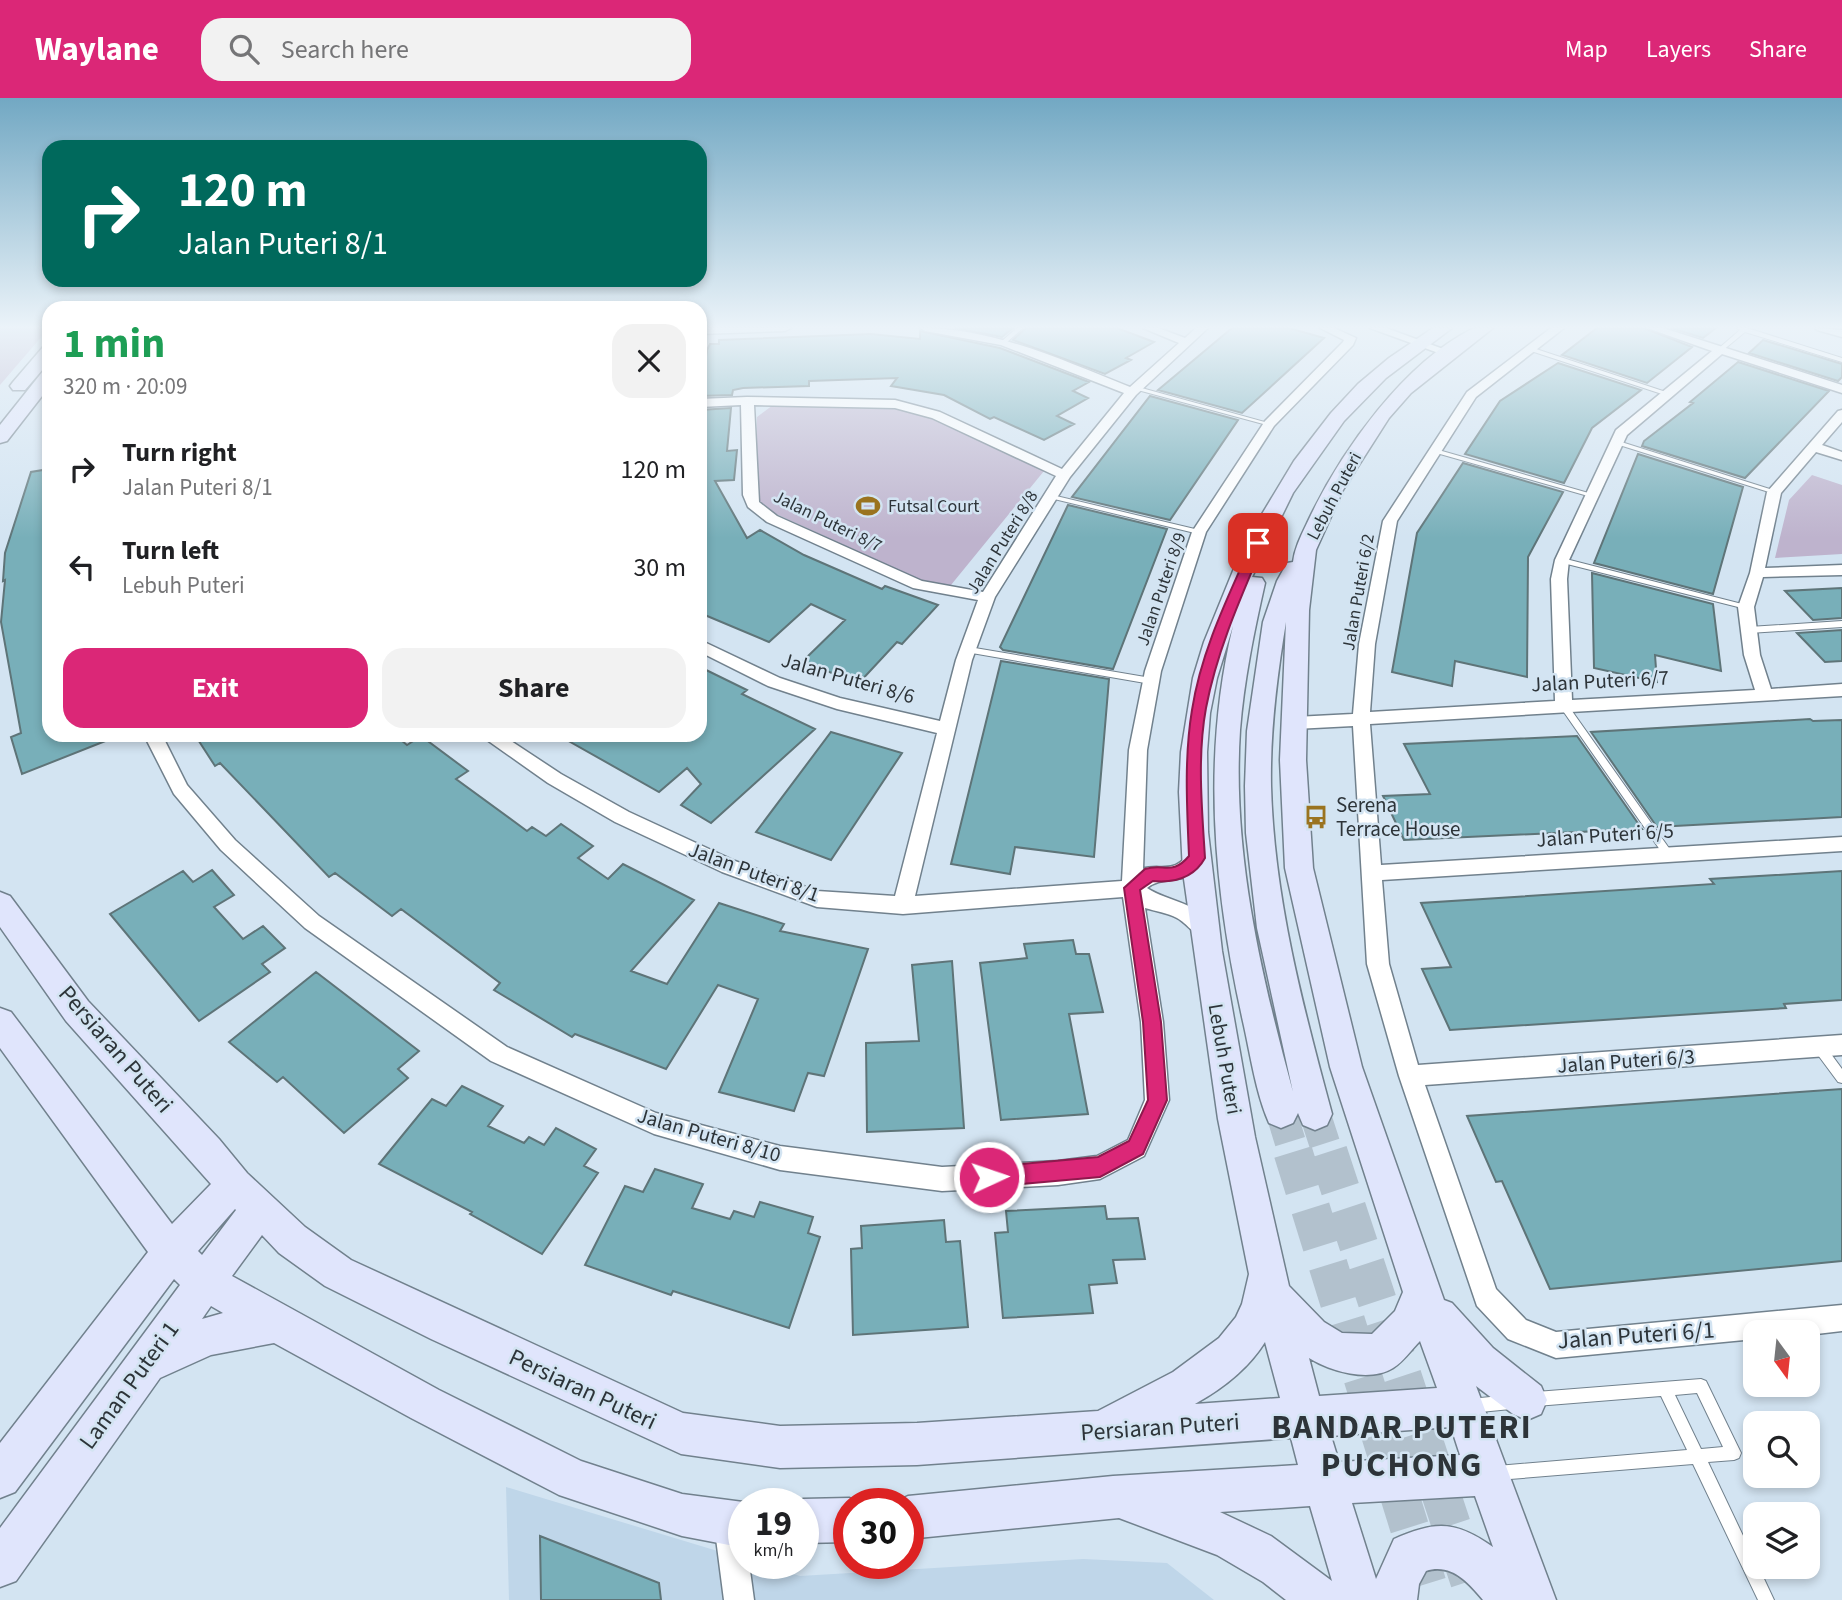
<!DOCTYPE html>
<meta charset="utf-8">
<style>
body{margin:0;font-family:"Source Sans 3",sans-serif;background:#f2f2f2;color:#202124;height:100vh;display:flex;flex-direction:column;font-size:26px;white-space:nowrap}
*{box-sizing:border-box;margin:0}
p{font-size:23px;color:#757577}
.icon{flex:none;width:38px;height:38px;fill:none;stroke:currentColor;stroke-width:2;stroke-linecap:round;stroke-linejoin:round}
.map{position:relative;flex:1;overflow:hidden}
.drawer{position:absolute;left:42px;top:203px;width:665px;height:441px;display:flex;flex-direction:column;background:#fff;border-radius:21px;box-shadow:0 4px 10px #0003}
.drawer>*{flex:none}
.hud{position:absolute;left:42px;top:42px;width:665px;height:147px;border-radius:21px;box-shadow:0 4px 10px #0003;background:#00695c;color:#fff;overflow:hidden}
.needle{width:46px;rotate:165deg}
.buttons{position:absolute;left:1743px;top:1222px;display:grid;gap:14px}
.buttons a{display:grid;place-items:center;width:77px;height:77px;border-radius:14px;background:#fff;box-shadow:0 4px 10px #0003;font-size:35px}
.speed{position:absolute;left:728px;top:1390px;display:flex;gap:14px;font-size:35px;font-weight:700;text-align:center}
.speed>*{display:grid;place-content:center;width:91px;height:91px;border-radius:50%;background:#fff;box-shadow:0 4px 10px #0003;line-height:1}
.speed small{font-size:18px;font-weight:400}
.speed .limit{border:10px solid #d22;background:#fff;color:#111}
.pin{position:absolute;display:grid;place-items:center;width:60px;height:60px;color:#fff;margin:-30px;border-radius:14px;box-shadow:0 4px 10px #0006}
.me{position:absolute;width:77px;margin:-38px;rotate:87deg;stroke-linejoin:round;filter:drop-shadow(0 0 5px #0008)}
.turn{display:flex;align-items:center;gap:24px;height:147px;padding:0 21px;font-size:32px}
.turn .icon{width:91px;height:91px;stroke-width:2.5}
.turn b{display:block;font-size:49px;line-height:60px}
.round{display:grid;place-items:center;flex:none;width:74px;height:74px;border-radius:21px;background:#f2f2f2}
.head{display:flex;align-items:center;justify-content:space-between;height:119px;padding:0 21px}
h1{font-size:42px;font-weight:700;line-height:52px;color:#1e9e55}
.action{display:flex;gap:14px;margin-top:auto;padding:14px 21px}
.action a{flex:1;height:80px;border-radius:21px;background:#db2777;color:#fff;font-size:28px;font-weight:700;line-height:80px;text-align:center}
.action a+a{background:#f2f2f2;color:#202124}
ul{padding:0;list-style:none}
li{display:flex;align-items:center;gap:21px;height:98px;padding:0 21px}
li div{flex:1}
li b{display:block;font-size:26px}
li em{font-style:normal}
header{display:flex;align-items:center;gap:42px;box-sizing:border-box;height:98px;padding:0 35px;background:#db2777;color:#fff}
header strong{font-size:33px}
nav{display:flex;gap:38px;margin-inline-start:auto;font-size:24px}
.search{width:490px;height:63px;background:#f2f2f2;display:flex;align-items:center;gap:18px;box-sizing:border-box;padding:0 24px;border-radius:21px;color:#757577;font-size:26px}
.map>svg:first-child{display:block}
.built{fill:#bfd6e9}
.green{fill:#beb3cd}
.building{fill:#78afb9;stroke:#5e7478;stroke-width:2}
.lines{fill:none;stroke-linecap:round;stroke-linejoin:round}
.secondary-tunnel-far1{stroke:#b2c1cd;stroke-width:31;stroke-dasharray:31 16;stroke-linecap:butt}
.secondary-tunnel{stroke:#b2c1cd;stroke-width:39;stroke-dasharray:39 20;stroke-linecap:butt}
.lane-casing{stroke:#71818d;stroke-width:2}
.street-casing{stroke:#71818d;stroke-width:3}
.secondary-casing{stroke:#71818d;stroke-width:3}
.lane{fill:#fff;fill-rule:evenodd}
.street{fill:#fff;fill-rule:evenodd}
.secondary{fill:#e0e5fc;fill-rule:evenodd}
.route{fill:#db2777;stroke:#8e194d;stroke-width:2}
.labels{text-anchor:middle;stroke-width:5;stroke-linejoin:round;paint-order:stroke}
.far-street-label{font-size:18px;fill:#2d3439;stroke:#d3e4f2}
.far-poi-label{font-size:18px;fill:#2d3439;stroke:#d3e4f2;text-anchor:start}
.street-label{font-size:21px;fill:#2d3439;stroke:#d3e4f2}
.poi-label{font-size:21px;fill:#2d3439;stroke:#d3e4f2;text-anchor:start}
.near-street-label{font-size:24px;fill:#2d3439;stroke:#d3e4f2}
.near-district-label{font-size:33px;font-weight:bold;letter-spacing:2px;fill:#2d3439;stroke:#d3e4f2}
</style>
<header>
<strong>Waylane</strong>
<div class="search"><svg class="icon" aria-label="search" viewBox="0 0 24 24"><circle cx="10" cy="10" r="6"/><path d="M15 15l6 6"/></svg>Search here</div>
<nav><a>Map</a><a>Layers</a><a>Share</a></nav>
</header>
<div class="map">
<svg width="1842" height="1502" viewBox="0 0 1842 1502">
<rect width="100%" height="100%" fill="#d3e4f2"/>
<path class="built" d="M506 1389 744 1461V1465H757L800 1478 1083 1461 1167 1465 1214 1502H509Z"/>
<path class="green" d="M0 230H49L0 287Z
M773 307 893 309 935 321 1044 373 951 487 929 486 763 410 755 393 757 319Z
M1812 377 1842 387V456L1775 460 1789 402Z"/>
<path class="building" d="M954 230H1013L1002 239Z
M1026 230H1117L1154 244 1126 260 1131 262 1105 276 1013 242Z
M1232 230H1289L1324 240 1242 315 1158 292Z
M1597 230H1644L1692 249 1647 285 1562 257Z
M1671 230H1716L1703 240Z
M920 233 1000 250 1089 284 1073 293 1088 300 1057 318 1074 326 1044 342 994 319 990 321 944 297 891 288 897 280 809 283V288L743 290 733 292 732 297 700 298 707 252 710 246H719V242L871 236 920 241Z
M1763 242 1842 266V279L1838 283 1749 255Z
M1738 264 1829 293 1745 380 1642 348 1644 343 1693 305 1690 304Z
M1558 265 1641 292 1592 330 1564 385 1465 356 1500 303Z
M1150 298 1238 322 1170 422 1072 399Z
M731 310 727 353 737 352 734 382 715 383 747 440 760 432 804 457 882 491 885 488 938 507 902 546 897 544 858 586 803 563 845 522 811 506 769 544 700 515V312Z
M1638 356 1743 389 1713 496 1594 465Z
M1463 365 1563 394 1528 459 1527 579 1455 563 1452 588 1392 574 1417 435Z
M49 371V637L118 638 22 676 11 639 21 635 1 524 5 482 3 483 5 455 31 374Z
M1068 407 1167 431 1113 571 1003 552 1000 549Z
M1592 475 1713 506 1721 573 1655 557 1657 584 1594 570Z
M1842 490V520L1813 522 1785 493Z
M1842 532V563L1825 564 1797 535Z
M1001 563 1109 581 1094 759 1015 749 1010 776 951 766Z
M700 569 747 592 742 596 815 631 711 725 681 707 701 686 687 670 659 694 558 637H700Z
M1810 621 1813 623 1842 622V719L1657 729 1591 634Z
M831 634 902 655 831 762 756 734Z
M195 637H395L407 647 421 638 468 673 456 681 527 733 532 729 546 738 561 726 593 748 578 760 608 781 623 766 694 802 631 873 667 886 719 805 784 826 780 833 868 851 824 978 808 975 794 1013 719 994 758 901 718 887 666 971 575 936 572 939 494 892 500 885 401 811 392 818 335 775 329 779 220 665 215 668Z
M1577 638 1642 731 1404 742 1383 698 1430 696 1404 646Z
M212 772 234 797 214 809 243 841 263 828 285 850 262 866 270 874 199 923 110 816 183 773 193 784Z
M1842 773V902L1784 906 1786 910 1450 932 1422 871 1451 869 1421 805 1714 786 1710 781Z
M1073 842 1076 856H1089L1103 914 1069 916 1088 1016 1001 1022 980 865 1027 860 1024 846Z
M952 863 964 1030 867 1034 866 945 919 943 912 867Z
M316 874 419 953 398 971 408 980 344 1035 283 979 277 984 229 944Z
M462 988 503 1008 488 1028 524 1045 529 1039 544 1047 556 1030 596 1051 584 1068 598 1075 542 1156 470 1116 472 1114 379 1066 432 1001 446 1008Z
M1842 991V1163L1550 1191 1502 1083 1496 1084 1467 1018Z
M655 1071 703 1086 692 1110 730 1121 734 1113 754 1119 760 1104 813 1119 808 1135 820 1139 789 1230 673 1193 671 1197 585 1167 625 1088 643 1094Z
M1105 1108 1107 1121 1138 1120 1145 1161 1113 1162 1117 1185 1089 1187 1093 1215 1003 1220 995 1135 1008 1134 1006 1113Z
M944 1122 946 1144 960 1143 968 1229 853 1237 851 1151 862 1150 861 1128Z
M540 1438 659 1485 661 1502H541Z"/>
<g class="lines">
<path class="secondary-tunnel-far1" d="M1281 1014 1294 1056
M1315 1016 1328 1056"/>
<path class="secondary-tunnel" d="M1293 1054 1432 1502
M1328 1054 1476 1502"/>
<g class="lane-casing">
<path id="lane" d="M1017 230H1023L1006 245H1002V243Z
M1737 230H1747L1842 260V264L1745 234 1722 253H1718V251L1740 232Z
M1530 249 1669 295 1670 296 1665 297 1528 252V250Z
M1134 289H1138L1272 326 1267 327 1134 291Z
M1615 342 1776 393 1777 394 1772 395 1613 345V343Z
M1435 351 1592 396 1593 397 1588 398 1433 354V352Z
M1052 397 1199 432 1203 434 1199 436 1050 400V398Z
M1559 460H1562L1746 507 1750 509 1746 511 1559 464Z
M1842 523V529L1749 535 1745 532 1749 529Z
M969 549 1151 580 1155 583 1151 586 966 554V550Z
M1564 605 1567 606 1671 753 1673 756 1671 759H1665L1561 610 1560 608 1561 606Z
M1819 944 1823 945 1842 971V985L1838 984 1815 953 1813 949 1815 945Z
M1701 1281 1706 1283 1741 1355 1739 1360 1734 1362 1708 1364 1755 1463V1468H1758L1774 1502H1758L1693 1366 1497 1382 1492 1380 1490 1375 1492 1370 1497 1368 1687 1352 1661 1298 1536 1308 1531 1306 1529 1301 1531 1296 1536 1294ZM1697 1295 1723 1349 1701 1351 1675 1297Z
M1511 1297 1516 1299 1518 1304 1516 1309 1511 1311 1470 1315 1465 1313 1463 1308 1465 1303 1470 1301Z"/>
</g>
<g class="street-casing">
<path id="street" d="M700 230H791L785 233 700 236Z
M920 230C994 230 1062 262 1130 289L1179 245 1143 230H1158L1185 240 1196 230H1208L1136 297 1070 379 995 499 972 562 915 798 1122 783 1129 652 1145 573 1192 434 1265 323 1343 244 1344 242 1320 230H1334L1356 240 1353 247 1274 328 1206 434 1161 573 1147 652 1143 771C1153 767 1163 771 1173 768 1186 764 1189 750 1204 755L1207 760C1190 791 1165 775 1147 790 1168 804 1200 804 1213 830L1210 836C1194 841 1190 827 1177 820 1168 815 1155 813 1145 810L1163 924 1169 1002 1144 1058 1100 1081 1058 1087 942 1093 780 1072 654 1036 491 963 305 830 221 752 174 696 144 637H162L187 687 235 742 319 818 507 949 656 1015 780 1048 942 1069 1058 1063 1097 1058 1128 1042 1145 1002 1141 924 1123 799 903 816 817 809 722 774 615 724 548 685 480 637H502L561 676 629 714 735 763 817 793 895 798 937 635 837 611 768 588 700 554V542L780 580 840 600 940 623 956 562 978 502 913 490 767 424 748 409 743 397 741 307 700 309V301L747 299 895 302 940 314 1062 371 1124 295 1001 247 925 233ZM754 307 895 310 932 320 1056 378 983 494 922 483 777 418 759 404Z
M1370 230H1386L1454 255 1444 257Z
M1551 230H1564L1476 299 1397 423 1375 546 1370 614 1555 603 1551 481 1555 462 1616 332 1712 253 1647 230H1663L1842 287V295L1722 256 1627 337 1569 462 1567 481 1572 602 1755 592 1744 557 1738 509 1750 475 1767 394 1838 313 1842 312V324L1822 347 1842 354V362L1816 354 1781 395 1765 470 1842 467V477L1763 479 1754 509 1760 557 1771 591 1842 586V598L1370 626 1381 767 1842 739V753L1382 782 1389 866 1418 967 1842 937V957L1425 987 1496 1191 1526 1222 1556 1234 1842 1207V1233L1808 1237V1234H1755V1241L1556 1260 1508 1241 1477 1208 1399 978 1367 866 1353 628 1295 631 1286 625 1295 619 1353 616 1359 546 1383 423 1467 294Z
M1815 230 1842 232V239L1817 232Z
M729 1410 739 1415 744 1425V1465H749L754 1502H724L714 1425 719 1415Z"/>
</g>
<g class="secondary-casing">
<path id="secondary" d="M1433 230H1452L1386 280 1344 323 1293 395 1252 479 1262 480 1265 485C1254 534 1244 582 1240 632 1232 754 1261 877 1293 994L1257 830 1246 735 1245 688 1247 633 1263 524 1277 483 1287 465 1293 464C1295 448 1303 434 1310 419 1342 352 1404 265 1472 231 1478 229 1486 230 1493 230L1411 295 1389 320 1343 392 1316 452 1309 512 1306 662 1313 770 1362 969 1444 1202 1452 1205 1493 1250 1541 1288 1547 1302 1541 1316 1527 1322 1513 1316 1476 1288 1556 1502H1483C1468 1484 1451 1465 1426 1473L1419 1486 1417 1502H1286L1263 1484 1217 1457 1119 1420 908 1441V1405H893L908 1398 1113 1378 1298 1367 1291 1340 917 1367 780 1370 681 1356 431 1241 325 1188 279 1155 262 1137 232 1178 439 1292 581 1363 682 1396 751 1405H744V1446L729 1447 682 1438 559 1397 411 1320 274 1245 211 1257 160 1280 16 1483 0 1489V1430L180 1187 174 1181 15 1394 0 1400V1345L148 1154 0 950V910L11 914 172 1126 211 1086 66 923 0 829V794L10 798 88 903 219 1041 247 1075 305 1129 351 1162 683 1315 780 1328 917 1325 1098 1313 1173 1274 1219 1240 1236 1219 1242 1206 1249 1176 1218 1021 1183 774 1179 694 1181 654 1193 580 1204 544 1235 468 1253 431 1294 363 1331 315 1358 286 1389 260ZM1286 524 1280 662 1285 770 1330 969 1403 1194 1395 1213 1372 1236 1342 1235 1324 1224 1289 1188 1255 1039 1222 853 1208 734 1207 654 1210 615 1217 580 1233 528C1201 661 1214 795 1244 928 1251 960 1256 995 1269 1025L1281 1030 1293 1025 1298 1015 1303 1027 1315 1032 1327 1027 1332 1016C1303 909 1274 800 1271 688 1270 633 1277 578 1286 524ZM235 1111 236 1112 202 1157 198 1153ZM211 1208 223 1215 202 1221ZM1420 1243 1437 1290 1319 1298 1309 1260C1330 1273 1369 1285 1393 1270 1403 1264 1412 1251 1420 1243ZM1265 1244 1280 1300 1195 1306C1222 1291 1249 1270 1265 1244ZM1451 1329 1460 1357 1339 1364 1331 1338ZM1475 1398 1493 1449C1455 1422 1435 1423 1394 1441L1376 1481 1352 1405ZM1310 1408 1332 1483 1271 1438 1220 1414Z
M49 248V264L25 292H13L10 288 13 284 43 249Z
M49 272V289L7 343 0 345V327L43 273Z
M849 1400 861 1405H849V1444L803 1445V1405H794L803 1401Z"/>
</g>
<use href="#lane" class="lane"/>
<use href="#street" class="street"/>
<use href="#secondary" class="secondary"/>
</g>
<linearGradient id="sky" x2="0" y2="1"><stop stop-color="#72a8c3"/><stop offset="0.52" stop-color="#ebf3f9"/><stop offset="1" stop-color="#ebf3f9" stop-opacity="0"/></linearGradient>
<rect width="1842" height="440" fill="url(#sky)"/>
<path class="route" d="M1258 441 1264 445C1241 499 1217 552 1206 610 1197 659 1202 711 1205 760 1194 780 1175 785 1153 783L1140 792 1161 924 1167 1002 1143 1056 1100 1079 989 1089 981 1086 979 1079 981 1072 989 1069 1098 1059 1129 1043 1148 1002 1143 924 1124 790 1145 771C1164 765 1172 778 1189 758 1187 710 1184 660 1192 612 1201 553 1228 499 1252 445Z"/>
<defs>
<g id="stadium-bare" transform="scale(1.89)"><path d="M0-5a6.5 5 0 1 0 0 10a6.5 5 0 1 0 0-10ZM-3.5-1.8h7v3.6h-7Z" fill="#9a731f" stroke="#d3e4f2" stroke-width="2.5" paint-order="stroke"/></g>
<g id="bus-bare" transform="scale(1.89)"><path d="M-5-6H5V4H4V6H2V4H-2V6H-4V4H-5ZM-3.5-4V0h7V-4ZM-3.5 1.2v1.5H-2V1.2ZM2 1.2v1.5H3.5V1.2Z" fill="#9a731f" stroke="#d3e4f2" stroke-width="2.5" paint-order="stroke"/></g>
</defs>
<g fill-rule="evenodd">
<use href="#stadium-bare" x="868" y="408"/>
<use href="#bus-bare" x="1316" y="719"/>
</g>
<g class="labels">
<g class="far-street-label">
<text transform="translate(1334 398) rotate(-62)" y="6">Lebuh Puteri</text>
<text transform="translate(828 423) rotate(26)" y="6">Jalan Puteri 8/7</text>
<text transform="translate(1002 444) rotate(-58)" y="6">Jalan Puteri 8/8</text>
<text transform="translate(1161 491) rotate(-71)" y="6">Jalan Puteri 8/9</text>
<text transform="translate(1358 494) rotate(-80)" y="6">Jalan Puteri 6/2</text>
</g>
<g class="far-poi-label">
<text x="888" y="414">Futsal Court</text>
</g>
<g class="street-label">
<text transform="translate(848 580) rotate(16)" y="7">Jalan Puteri 8/6</text>
<text transform="translate(1600 583) rotate(-3)" y="7">Jalan Puteri 6/7</text>
<text transform="translate(1605 737) rotate(-4)" y="7">Jalan Puteri 6/5</text>
<text transform="translate(754 774) rotate(20)" y="7">Jalan Puteri 8/1</text>
<text transform="translate(1225 961) rotate(80)" y="7">Lebuh Puteri</text>
<text transform="translate(1626 963) rotate(-4)" y="7">Jalan Puteri 6/3</text>
<text transform="translate(709 1037) rotate(16)" y="7">Jalan Puteri 8/10</text>
</g>
<g class="poi-label">
<text x="1336" y="714">Serena<tspan x="1336" dy="24">Terrace House</tspan></text>
</g>
<g class="near-street-label">
<text transform="translate(116 951) rotate(49)" y="8">Persiaran Puteri</text>
<text transform="translate(1636 1237) rotate(-4)" y="8">Jalan Puteri 6/1</text>
<text transform="translate(129 1287) rotate(-54)" y="8">Laman Puteri 1</text>
<text transform="translate(583 1291) rotate(25)" y="8">Persiaran Puteri</text>
<text transform="translate(1160 1329) rotate(-4)" y="8">Persiaran Puteri</text>
</g>
<g class="near-district-label">
<text x="1402" y="1340">BANDAR PUTERI<tspan x="1402" dy="38">PUCHONG</tspan></text>
</g>
</g>
</svg>
<div class="buttons">
<a><svg class="needle" viewBox="-14 -14 28 28"><path d="M0-13l5 13h-10z" fill="#e53935"/><path d="M0 13l5-13h-10z" fill="#757577"/></svg></a>
<a><svg class="icon" aria-label="search" viewBox="0 0 24 24"><circle cx="10" cy="10" r="6"/><path d="M15 15l6 6"/></svg></a>
<a><svg class="icon" aria-label="layers" viewBox="0 0 24 24"><path d="M12 4l9 5-9 5-9-5zM3 14l9 5 9-5"/></svg></a>
</div>
<div class="speed"><div>19<small>km/h</small></div><div class="limit">30</div></div>
<div class="pin" style="left:1258px;top:445px;background:#d93025"><svg class="icon" aria-label="arrive" viewBox="0 0 24 24"><path d="M6 21V4h12l-3 4 3 4H6"/></svg></div>
<svg class="me" style="left:989px;top:1079px" viewBox="-20 -20 40 40"><circle r="17" fill="#db2777" stroke="#fff" stroke-width="3"/><path d="M0-11L8 9 0 5-8 9z" fill="#fff"/></svg>
<div class="hud">
<div class="turn"><svg class="icon" aria-label="right" viewBox="0 0 24 24"><path d="M7 20v-9h11M14 6l5 5-5 5"/></svg><div><b>120 m</b>Jalan Puteri 8/1</div></div>
</div>
<section class="drawer">
<div class="head"><div><h1>1 min</h1><p>320 m · 20:09</p></div><a class="round"><svg class="icon" aria-label="close" viewBox="0 0 24 24"><path d="M6 6l12 12M18 6L6 18"/></svg></a></div>
<ul>
<li><svg class="icon" aria-label="right" viewBox="0 0 24 24"><path d="M7 20v-9h11M14 6l5 5-5 5"/></svg><div><b>Turn right</b><p>Jalan Puteri 8/1</p></div><em>120 m</em></li>
<li><svg class="icon" aria-label="left" viewBox="0 0 24 24"><path d="M17 20v-9H6M10 6l-5 5 5 5"/></svg><div><b>Turn left</b><p>Lebuh Puteri</p></div><em>30 m</em></li>
</ul>
<div class="action"><a>Exit</a><a>Share</a></div>
</section>
</div>
